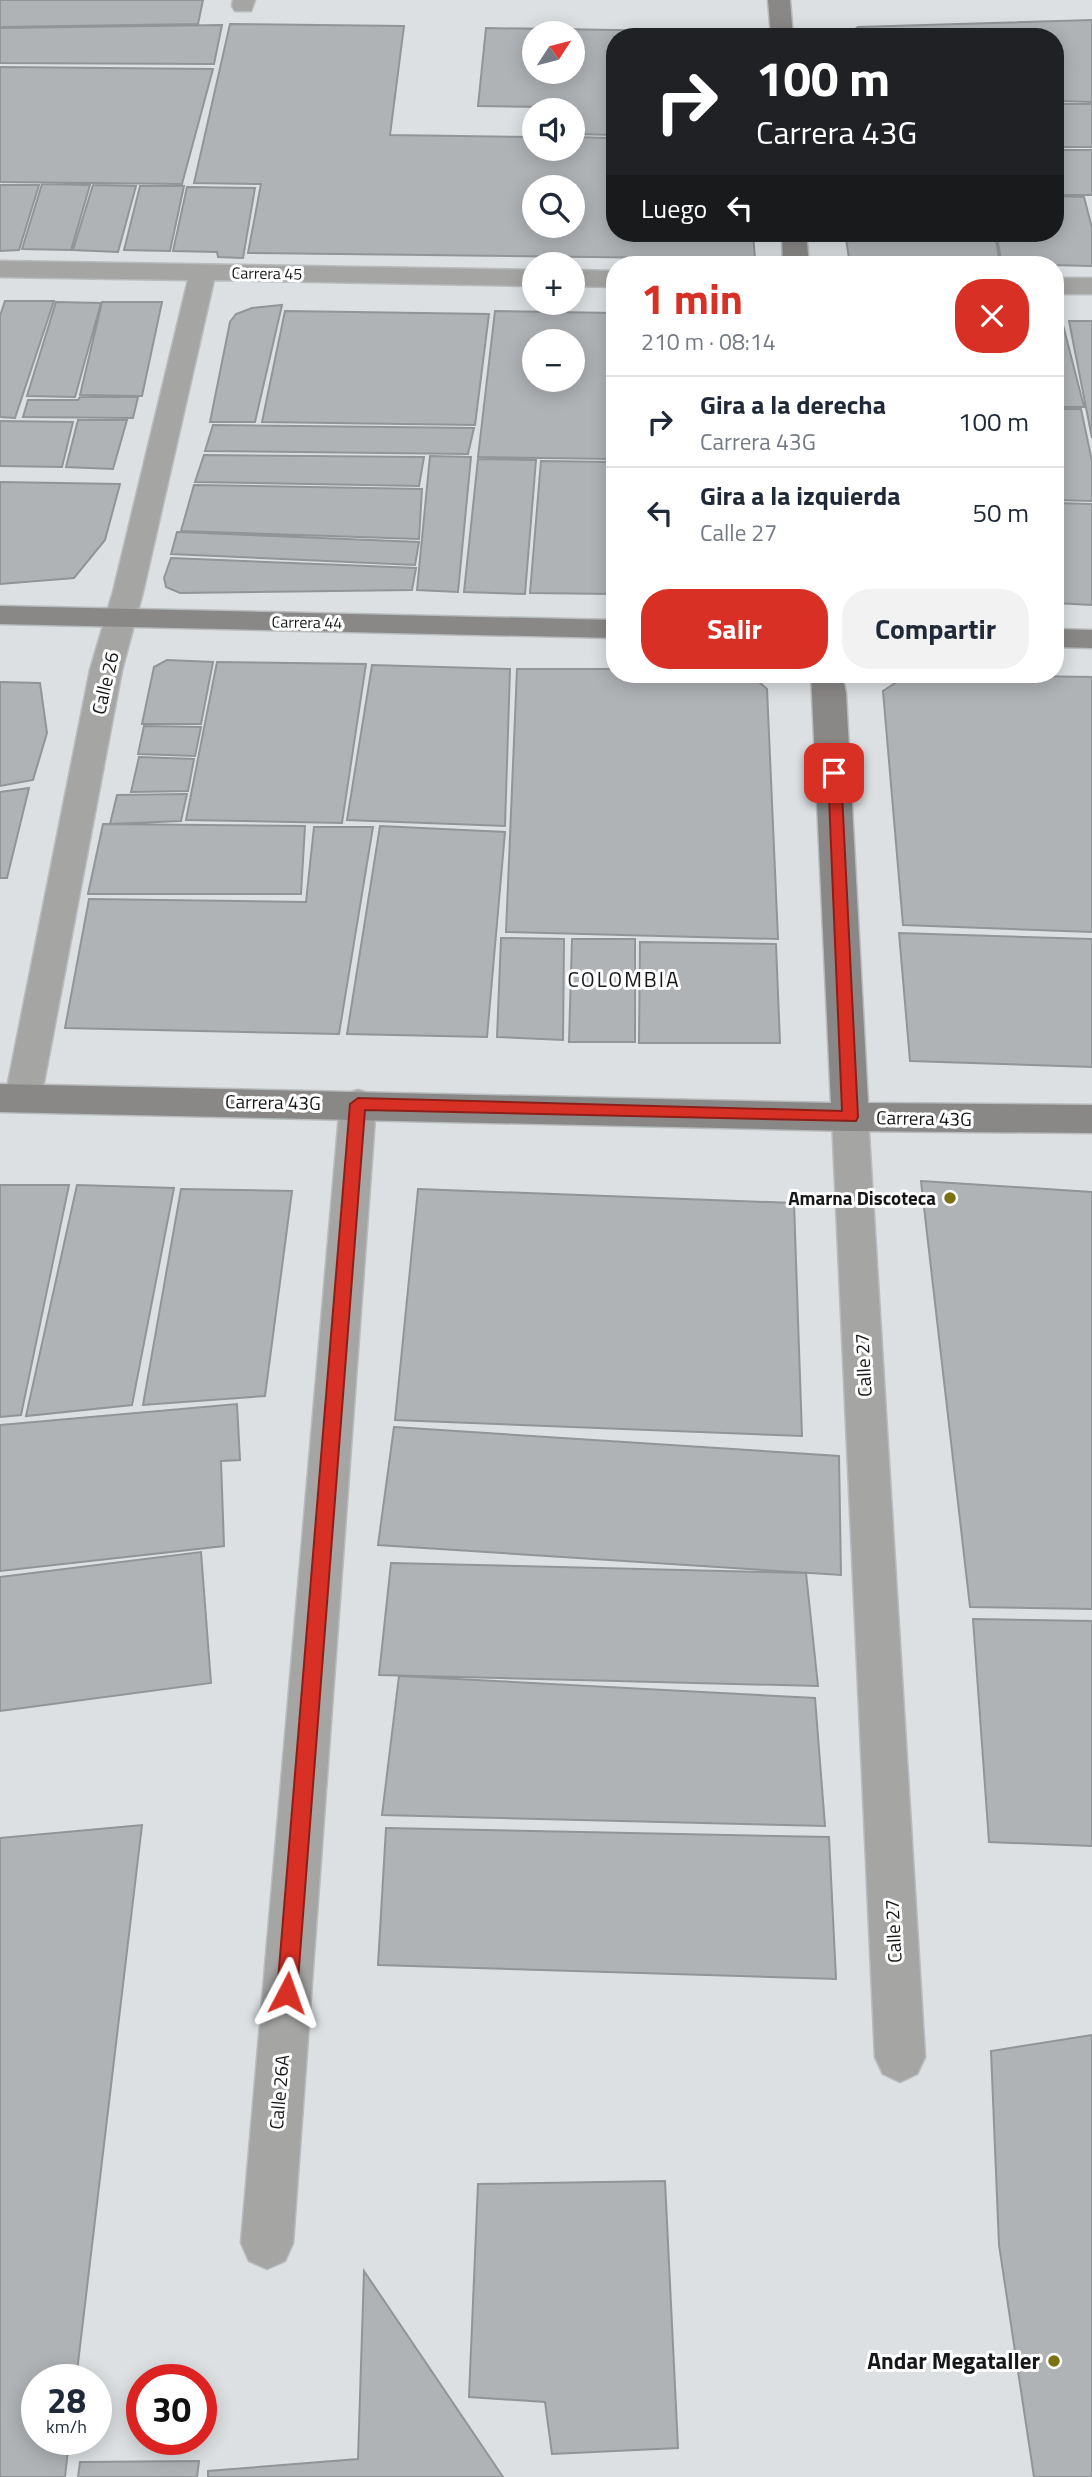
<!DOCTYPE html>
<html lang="es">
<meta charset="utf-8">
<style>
body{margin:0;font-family:"Titillium Web",sans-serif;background:#f2f2f3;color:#1f2937;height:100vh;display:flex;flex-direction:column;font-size:26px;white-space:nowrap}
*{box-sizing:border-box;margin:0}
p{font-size:23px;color:#747a83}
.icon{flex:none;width:38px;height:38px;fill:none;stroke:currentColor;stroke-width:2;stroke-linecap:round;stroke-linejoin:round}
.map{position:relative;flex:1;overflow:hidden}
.panel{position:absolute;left:606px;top:256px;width:458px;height:427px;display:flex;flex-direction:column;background:#fff;border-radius:28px;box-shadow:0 4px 18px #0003}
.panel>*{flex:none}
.top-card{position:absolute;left:606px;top:28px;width:458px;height:214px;border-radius:28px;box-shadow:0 4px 18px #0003;background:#202124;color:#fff;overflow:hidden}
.needle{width:46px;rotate:54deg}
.controls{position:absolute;left:522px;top:21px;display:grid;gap:14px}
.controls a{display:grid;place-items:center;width:63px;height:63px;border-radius:50%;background:#fff;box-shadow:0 4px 18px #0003;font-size:35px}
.speed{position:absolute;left:21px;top:2364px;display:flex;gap:14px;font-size:35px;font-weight:700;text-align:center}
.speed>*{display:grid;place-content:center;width:91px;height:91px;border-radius:50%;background:#fff;box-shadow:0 4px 18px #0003;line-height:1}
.speed small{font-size:18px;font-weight:400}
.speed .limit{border:10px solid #d22;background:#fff;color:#111}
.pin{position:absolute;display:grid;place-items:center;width:60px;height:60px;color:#fff;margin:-30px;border-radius:14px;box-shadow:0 4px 10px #0006}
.me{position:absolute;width:77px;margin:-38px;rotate:4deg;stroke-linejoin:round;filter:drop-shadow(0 0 5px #0008)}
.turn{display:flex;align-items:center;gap:24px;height:147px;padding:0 35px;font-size:32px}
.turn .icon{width:91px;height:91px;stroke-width:2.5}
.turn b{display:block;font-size:49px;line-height:60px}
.then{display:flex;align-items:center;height:66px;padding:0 35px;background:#0003;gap:14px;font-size:26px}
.round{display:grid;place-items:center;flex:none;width:74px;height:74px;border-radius:28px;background:#f2f2f3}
.overview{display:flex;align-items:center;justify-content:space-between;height:119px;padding:0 35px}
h1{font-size:42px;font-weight:700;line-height:52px;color:#d93025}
.cta{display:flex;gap:14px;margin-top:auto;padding:14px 35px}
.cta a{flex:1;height:80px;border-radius:28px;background:#d93025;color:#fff;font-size:28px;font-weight:700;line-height:80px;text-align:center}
.cta a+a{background:#f2f2f3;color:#1f2937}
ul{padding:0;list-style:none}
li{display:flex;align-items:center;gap:21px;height:91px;padding:0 35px;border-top:2px solid #e0e1e3}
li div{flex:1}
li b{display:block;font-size:26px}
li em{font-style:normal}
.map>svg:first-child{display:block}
.building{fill:#b0b3b6;stroke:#919597;stroke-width:2;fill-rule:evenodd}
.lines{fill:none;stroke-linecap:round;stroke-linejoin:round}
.street-casing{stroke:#b8bcbe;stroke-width:3}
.secondary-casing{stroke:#b8bcbe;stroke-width:3}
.street{fill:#a5a5a3;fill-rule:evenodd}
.secondary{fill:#898886;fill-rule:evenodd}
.route{fill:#d93025;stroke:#8d1f18;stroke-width:2}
.poi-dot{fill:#7b7214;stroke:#fff;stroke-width:2.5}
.labels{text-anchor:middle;stroke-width:6;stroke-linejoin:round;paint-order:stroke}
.far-street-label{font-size:16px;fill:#161718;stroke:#fff}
.street-label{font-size:19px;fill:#161718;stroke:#fff}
.poi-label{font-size:19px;font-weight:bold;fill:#161718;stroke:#fff;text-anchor:end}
.neighbourhood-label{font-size:21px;letter-spacing:2px;fill:#161718;stroke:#fff}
.near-poi-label{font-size:23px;font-weight:bold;fill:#161718;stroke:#fff;text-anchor:end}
</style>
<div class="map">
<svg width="1092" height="2477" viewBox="0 0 1092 2477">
<rect width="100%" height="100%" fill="#dce0e2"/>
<path class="building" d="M0 0H203L198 24 0 27Z
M1092 20V102L1055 101V37H849L848 34 858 27Z
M230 24 404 26 390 135 534 137V149H572V137L614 138V233H753L755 259 248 253 261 184 194 183ZM534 187H572V226H534Z
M222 25 214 64 0 63V28Z
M486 28 738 32 739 37H614V135L572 134V110H545V107L478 106ZM534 33H572V72H534Z
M0 67 213 69 182 184 0 182Z
M1055 104H1092V147H1055Z
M1055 150H1092V195H1058L1055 181Z
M42 184 90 185 71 250 22 249Z
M0 185H39L19 250 0 251Z
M93 185 136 186 118 252 73 250Z
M140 186H184L170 251 124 250Z
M187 187 255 188 243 258 218 257 217 252 173 251Z
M1055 196 1084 197 1092 228V266L1002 264 996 233H1055Z
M845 233H995L1000 264H858L849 258Z
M5 301H54L15 418 0 417V316Z
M56 302 101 303 75 397 27 396Z
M102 302H162L142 396 80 395Z
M282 305 255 422H210L230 322 236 314 252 308Z
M285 311 489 314 475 425 262 422Z
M495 311 614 313V459L478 457ZM534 341H572V380H534Z
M1055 321H1062L1084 407H1055Z
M1069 321H1092V438Z
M80 397H138L133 418 23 417 28 400H78Z
M1055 409H1081L1092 461V501L1055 500Z
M78 420H127L113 469 66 467Z
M0 421 73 422 62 467 0 466Z
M213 425 474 428 468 454 205 451Z
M204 455 424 457 419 486 195 482Z
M430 456 471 457 458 592 417 590Z
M478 459 536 460 525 594 464 592Z
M541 461 614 462V594L530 593Z
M0 482 120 484 105 540 74 578 0 584Z
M194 485 422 489 419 539 181 531Z
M1055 503 1092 504V605L1055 603Z
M177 532 419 542 415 565 171 554Z
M171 558 416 568 412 590 180 593 166 587 164 578Z
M167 660 213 662 201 724H142L154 667Z
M217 662 366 664 342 823 186 820Z
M372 665 510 669 505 826 347 820Z
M517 669H614V674H750L767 689 778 939 506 932Z
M909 674 1092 677V932L903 925 883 691Z
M0 682 40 683 47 733 33 780 0 786Z
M144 726 201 727 195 756 138 754Z
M139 757 194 759 188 791 131 792Z
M29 788 7 878H0V792Z
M187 794 181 821 110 824 117 795Z
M103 824 305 826 301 894H88Z
M380 826 505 832 487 1037 347 1034Z
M314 827H373L339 1034 65 1028 89 899 306 902Z
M899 933 1092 939V1067L910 1061Z
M501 938 564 939 563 1040 497 1037Z
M572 939H635V1042H569Z
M640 942 776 944 780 1043H639Z
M921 1181 1092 1192V1609L970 1607Z
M0 1185H69L21 1415 0 1417Z
M77 1185 174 1188 132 1405 26 1416Z
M181 1189 292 1191 265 1396 143 1405Z
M418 1189 794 1203 802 1436 395 1420Z
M237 1404 240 1460 221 1461 224 1546 0 1571V1425Z
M394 1427 839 1456 841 1575 378 1545Z
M201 1552 211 1683 0 1711V1577Z
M391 1563 806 1573 818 1686 379 1675Z
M973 1619 1092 1621V1846L989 1842Z
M399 1676 815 1698 825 1826 382 1815Z
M142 1825 76 2380H37V2440H69L65 2477H0V1838Z
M386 1828 829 1837 836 1979 378 1965Z
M1092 2035V2477H1034L999 2245 991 2051Z
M665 2181 678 2448 552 2454 545 2402 469 2397 478 2184Z
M364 2271 503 2477H208V2471L358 2459Z
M199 2461 197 2477H78L80 2462Z"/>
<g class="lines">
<g class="street-casing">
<path id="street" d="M233 0H255L251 11H235L232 6Z
M0 261 534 270V286L214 280 143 592 122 670 41 1098 36 1108 23 1112 10 1108 5 1098 90 670 113 592 188 280 0 277Z
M572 270 614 271V287L572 286Z
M1055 278H1092V294H1055Z
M358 1090 371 1094 376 1104 293 2243 285 2261 267 2269 249 2261 241 2243 340 1104 345 1094Z
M850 1103 863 1107 868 1117 925 2057 917 2074 900 2082 883 2074 875 2057 832 1117 837 1107Z"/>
</g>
<g class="secondary-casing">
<path id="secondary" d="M768 0H790L793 37H771Z
M782 233H806L809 264H783Z
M0 606 614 620V638L0 624Z
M1055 629 1092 630V648L1055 647Z
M811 674H842L846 693 868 1103 1092 1105V1133L850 1131 0 1112V1084L831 1103Z"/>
</g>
<use href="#street" class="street"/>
<use href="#secondary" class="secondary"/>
</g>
<path class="route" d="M834 768 841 773 858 1117 856 1121 365 1110 297 1993 294 2000 287 2003 280 2000 277 1993 350 1104 358 1098 842 1111 828 773Z"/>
<g class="poi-dot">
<circle cx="950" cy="1198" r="7"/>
<circle cx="1054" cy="2361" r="7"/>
</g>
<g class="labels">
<g class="far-street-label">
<text transform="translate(267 273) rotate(1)" y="6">Carrera 45</text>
<text transform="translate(307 622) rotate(1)" y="6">Carrera 44</text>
</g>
<g class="street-label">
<text transform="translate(105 683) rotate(-77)" y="7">Calle 26</text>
<text transform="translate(273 1102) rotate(1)" y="7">Carrera 43G</text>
<text transform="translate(924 1118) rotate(1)" y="7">Carrera 43G</text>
<text transform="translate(863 1365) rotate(-93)" y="7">Calle 27</text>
<text transform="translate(893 1931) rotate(-93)" y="7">Calle 27</text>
<text transform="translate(279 2092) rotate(-85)" y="7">Calle 26A</text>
</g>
<g class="poi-label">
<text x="936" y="1205">Amarna Discoteca</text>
</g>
<g class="neighbourhood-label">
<text x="624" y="987">COLOMBIA</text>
</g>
<g class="near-poi-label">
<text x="1040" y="2369">Andar Megataller</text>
</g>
</g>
</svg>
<div class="controls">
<a><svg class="needle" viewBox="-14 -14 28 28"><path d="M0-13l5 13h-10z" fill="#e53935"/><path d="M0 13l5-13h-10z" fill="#747a83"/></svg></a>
<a><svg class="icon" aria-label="sound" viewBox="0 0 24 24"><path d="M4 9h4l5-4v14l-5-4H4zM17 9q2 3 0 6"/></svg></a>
<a><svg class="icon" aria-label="search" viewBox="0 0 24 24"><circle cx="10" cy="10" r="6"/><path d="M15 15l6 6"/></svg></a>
<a>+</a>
<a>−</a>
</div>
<div class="speed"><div>28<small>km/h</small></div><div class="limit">30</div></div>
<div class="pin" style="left:834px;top:773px;background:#d93025"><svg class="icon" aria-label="arrive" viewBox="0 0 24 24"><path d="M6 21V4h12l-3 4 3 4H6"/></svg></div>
<svg class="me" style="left:287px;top:1993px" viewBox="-20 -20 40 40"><path d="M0-17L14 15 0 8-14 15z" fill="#d93025" stroke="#fff" stroke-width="4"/></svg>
<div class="top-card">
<div class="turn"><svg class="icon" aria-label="right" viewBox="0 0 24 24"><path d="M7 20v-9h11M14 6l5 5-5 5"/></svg><div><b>100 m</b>Carrera 43G</div></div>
<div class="then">Luego<svg class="icon" aria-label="left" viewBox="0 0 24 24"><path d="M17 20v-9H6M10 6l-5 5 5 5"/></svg></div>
</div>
<section class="panel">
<div class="overview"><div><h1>1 min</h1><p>210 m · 08:14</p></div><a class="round" style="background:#d93025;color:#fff"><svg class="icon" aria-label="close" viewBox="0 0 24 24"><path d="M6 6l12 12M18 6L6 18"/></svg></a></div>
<ul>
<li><svg class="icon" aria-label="right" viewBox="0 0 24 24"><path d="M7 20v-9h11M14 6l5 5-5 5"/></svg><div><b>Gira a la derecha</b><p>Carrera 43G</p></div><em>100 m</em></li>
<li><svg class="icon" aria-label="left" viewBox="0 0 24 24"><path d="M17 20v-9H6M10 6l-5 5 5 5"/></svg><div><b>Gira a la izquierda</b><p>Calle 27</p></div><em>50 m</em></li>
</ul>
<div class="cta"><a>Salir</a><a>Compartir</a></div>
</section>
</div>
